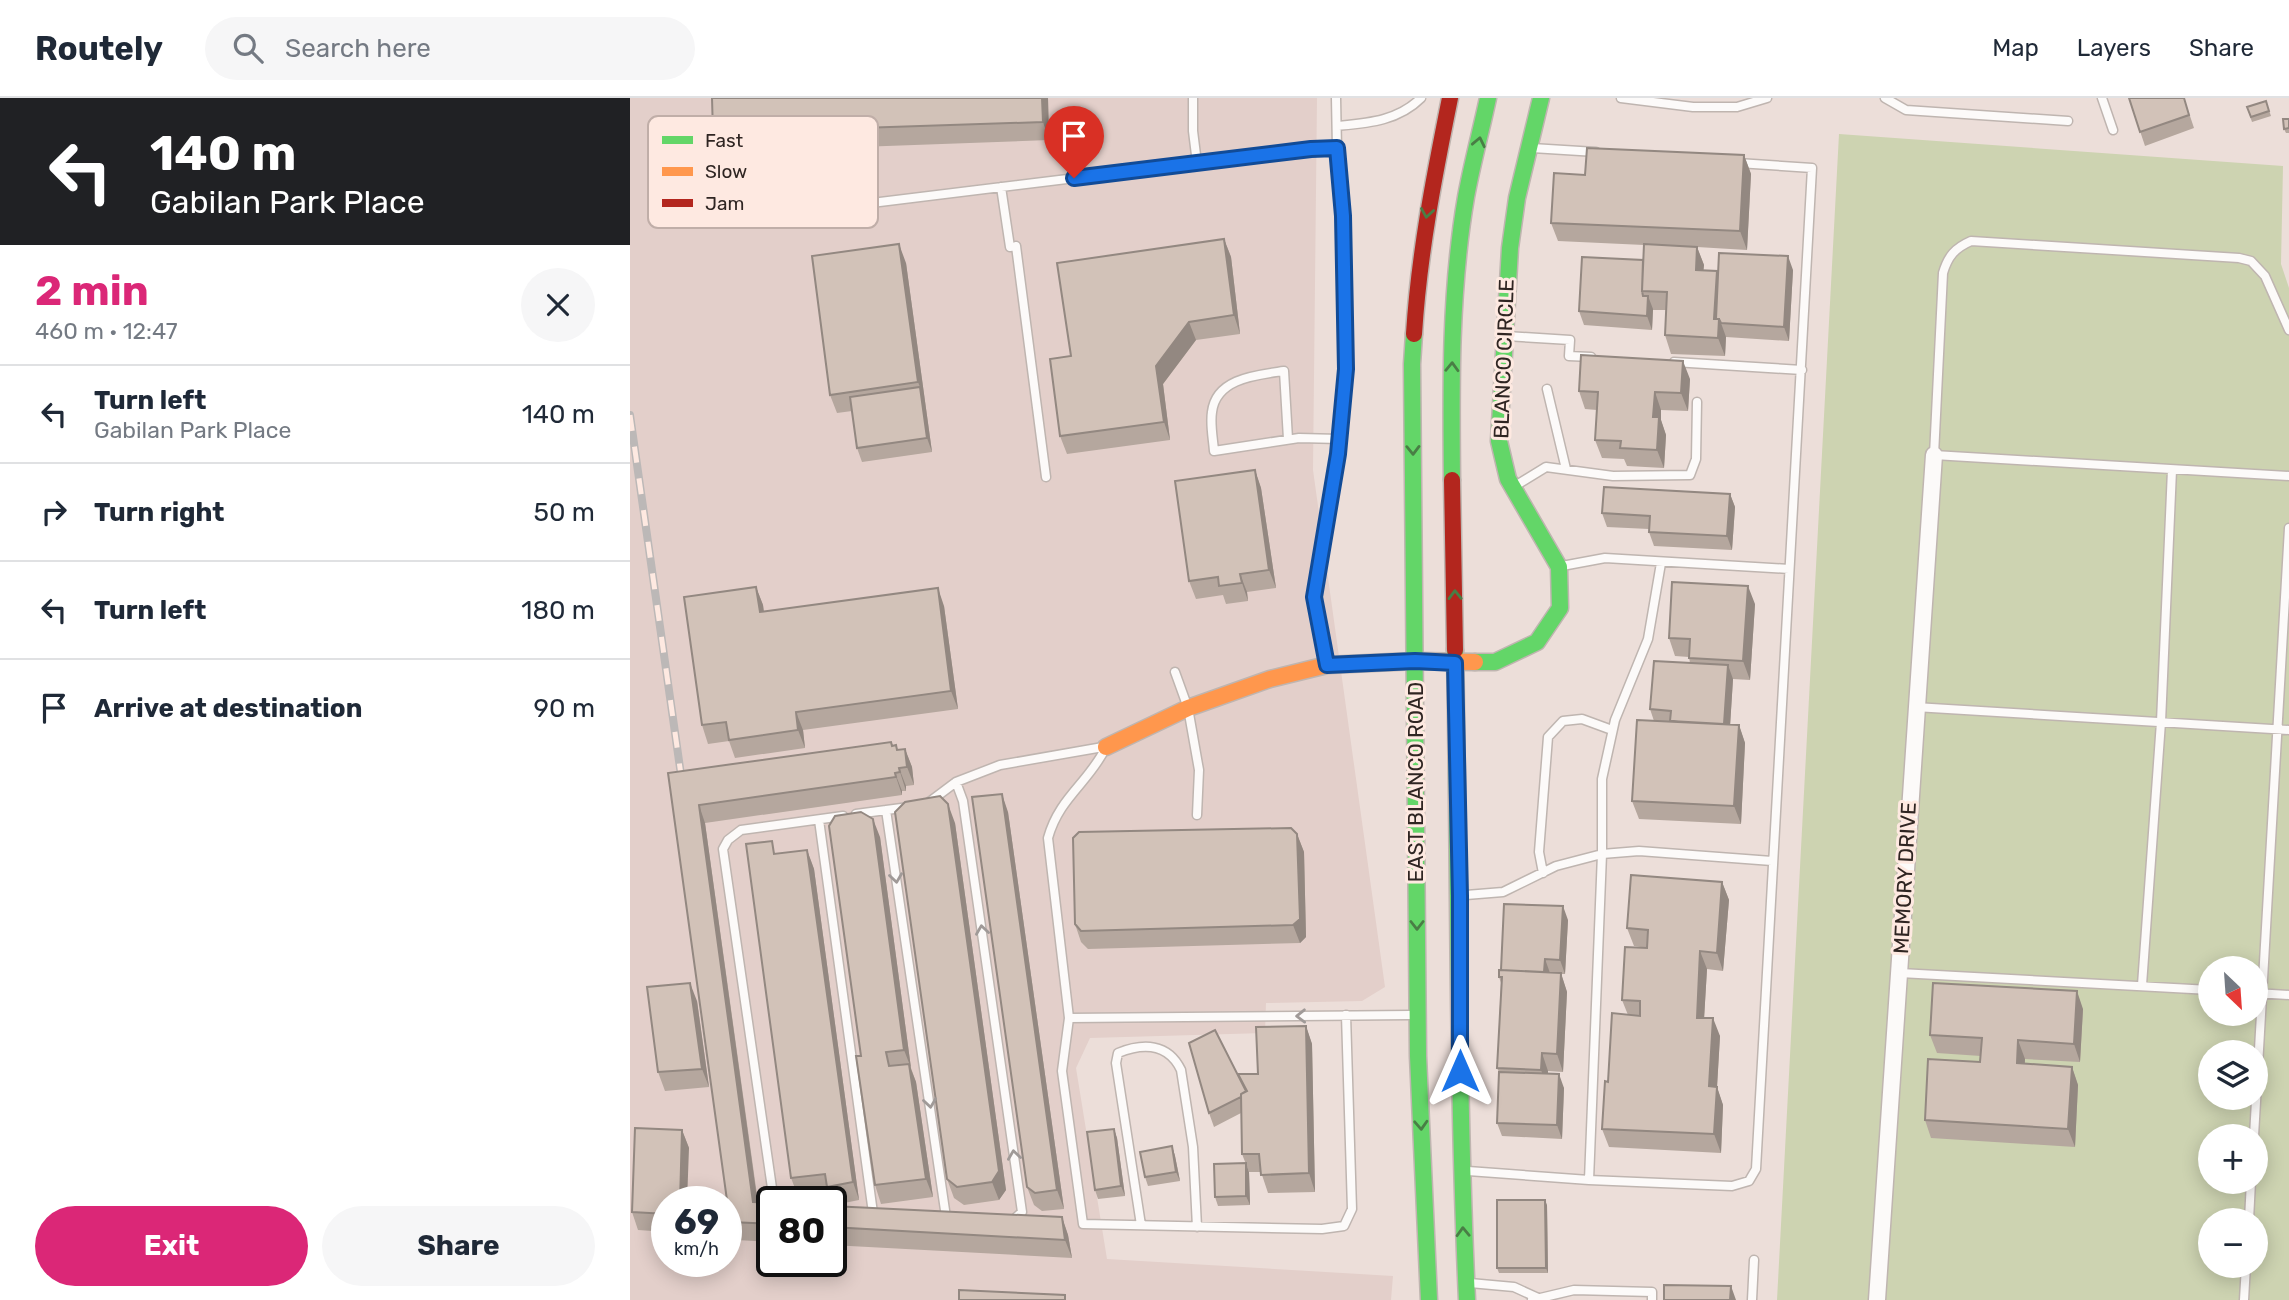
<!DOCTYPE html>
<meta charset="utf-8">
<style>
body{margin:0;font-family:Rubik,sans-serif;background:#f6f6f7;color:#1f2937;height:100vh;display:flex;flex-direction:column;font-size:26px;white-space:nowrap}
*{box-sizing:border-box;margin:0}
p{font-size:23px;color:#747a83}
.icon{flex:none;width:38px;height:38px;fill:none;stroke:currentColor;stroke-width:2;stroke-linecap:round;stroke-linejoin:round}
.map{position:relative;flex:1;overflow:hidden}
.drawer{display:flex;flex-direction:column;background:#fff;width:630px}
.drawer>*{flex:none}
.hud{background:#202124;color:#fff;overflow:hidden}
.needle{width:46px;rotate:155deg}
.controls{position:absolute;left:1568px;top:858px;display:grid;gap:14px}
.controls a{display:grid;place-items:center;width:70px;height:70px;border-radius:50%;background:#fff;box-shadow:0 4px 18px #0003;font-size:35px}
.speed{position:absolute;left:21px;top:1088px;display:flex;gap:14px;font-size:35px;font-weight:700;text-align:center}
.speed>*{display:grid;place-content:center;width:91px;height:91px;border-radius:50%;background:#fff;box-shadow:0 4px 18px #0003;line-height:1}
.speed small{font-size:18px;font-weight:400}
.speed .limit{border:4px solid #111;border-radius:10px;background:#fff;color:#111}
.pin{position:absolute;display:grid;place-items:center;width:60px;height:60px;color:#fff;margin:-72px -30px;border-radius:50% 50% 50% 0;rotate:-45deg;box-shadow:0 0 7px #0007}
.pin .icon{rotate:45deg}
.me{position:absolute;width:77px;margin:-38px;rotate:0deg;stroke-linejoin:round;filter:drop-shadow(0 0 5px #0008)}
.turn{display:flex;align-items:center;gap:24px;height:147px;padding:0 35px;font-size:32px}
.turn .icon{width:91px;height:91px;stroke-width:2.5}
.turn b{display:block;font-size:49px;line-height:60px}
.round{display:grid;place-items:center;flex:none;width:74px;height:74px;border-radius:37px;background:#f6f6f7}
.head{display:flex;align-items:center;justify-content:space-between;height:119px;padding:0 35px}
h1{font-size:42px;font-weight:700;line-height:52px;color:#db2777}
.cta{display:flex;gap:14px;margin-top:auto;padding:14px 35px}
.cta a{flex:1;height:80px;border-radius:42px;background:#db2777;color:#fff;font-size:28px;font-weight:700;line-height:80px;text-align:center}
.cta a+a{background:#f6f6f7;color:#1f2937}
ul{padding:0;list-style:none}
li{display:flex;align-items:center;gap:21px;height:98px;padding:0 35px;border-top:2px solid #e0e1e3}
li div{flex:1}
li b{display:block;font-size:26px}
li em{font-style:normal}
header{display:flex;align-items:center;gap:42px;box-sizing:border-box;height:98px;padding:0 35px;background:#fff;border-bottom:2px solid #e0e1e3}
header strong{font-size:33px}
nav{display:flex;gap:38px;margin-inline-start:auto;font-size:24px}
.search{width:490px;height:63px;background:#f6f6f7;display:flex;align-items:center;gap:18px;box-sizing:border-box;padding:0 24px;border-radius:38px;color:#747a83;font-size:26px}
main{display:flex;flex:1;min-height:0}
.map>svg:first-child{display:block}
.industrial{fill:#e3cfca;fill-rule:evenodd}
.green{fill:#cdd3b1;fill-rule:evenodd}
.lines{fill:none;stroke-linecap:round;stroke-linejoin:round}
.lane-casing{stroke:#bfb5b0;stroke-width:11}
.street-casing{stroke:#bfb5b0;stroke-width:19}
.fast-casing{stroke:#bfb5b0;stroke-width:19}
.slow-casing{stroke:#bfb5b0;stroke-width:19}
.jam-casing{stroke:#bfb5b0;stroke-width:19}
.lane{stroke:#fcfaf9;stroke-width:8}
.street{stroke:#fcfaf9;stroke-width:16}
.fast{stroke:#63d668;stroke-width:16}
.slow{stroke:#ff974d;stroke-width:16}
.jam{stroke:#b3261e;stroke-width:16}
.rail-casing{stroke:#bcb8b7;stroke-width:8}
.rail{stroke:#fee9e1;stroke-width:5;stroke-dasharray:16;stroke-linecap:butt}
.wall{fill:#b5a79e}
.shaded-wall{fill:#938881}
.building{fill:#d2c2b8;stroke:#938881;stroke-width:2}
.oneway{stroke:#497e45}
.oneway2{stroke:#a09a98}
.route-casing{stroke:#114b97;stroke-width:18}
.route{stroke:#1a73e8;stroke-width:12}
.labels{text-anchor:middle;stroke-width:6;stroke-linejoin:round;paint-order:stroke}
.street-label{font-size:21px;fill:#2f2522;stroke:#fee9e1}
.key{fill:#fee9e1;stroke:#c0aea8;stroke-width:2}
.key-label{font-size:19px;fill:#2f2522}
</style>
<header>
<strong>Routely</strong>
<div class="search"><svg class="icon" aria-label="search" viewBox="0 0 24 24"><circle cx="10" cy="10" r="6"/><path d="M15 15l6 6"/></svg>Search here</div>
<nav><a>Map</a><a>Layers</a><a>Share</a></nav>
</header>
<main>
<section class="drawer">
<div class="hud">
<div class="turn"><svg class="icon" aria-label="left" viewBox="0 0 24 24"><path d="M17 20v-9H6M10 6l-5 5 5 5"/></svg><div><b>140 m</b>Gabilan Park Place</div></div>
</div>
<div class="head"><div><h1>2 min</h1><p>460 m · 12:47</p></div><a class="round"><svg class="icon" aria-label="close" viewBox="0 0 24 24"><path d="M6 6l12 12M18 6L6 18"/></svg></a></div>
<ul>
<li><svg class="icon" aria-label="left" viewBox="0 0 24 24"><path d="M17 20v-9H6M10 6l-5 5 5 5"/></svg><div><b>Turn left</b><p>Gabilan Park Place</p></div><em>140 m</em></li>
<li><svg class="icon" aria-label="right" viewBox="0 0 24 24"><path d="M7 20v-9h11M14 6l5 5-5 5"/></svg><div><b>Turn right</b></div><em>50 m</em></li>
<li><svg class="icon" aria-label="left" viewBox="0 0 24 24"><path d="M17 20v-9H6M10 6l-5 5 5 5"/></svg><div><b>Turn left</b></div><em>180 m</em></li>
<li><svg class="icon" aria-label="arrive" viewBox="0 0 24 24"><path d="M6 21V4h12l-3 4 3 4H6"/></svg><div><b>Arrive at destination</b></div><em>90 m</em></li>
</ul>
<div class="cta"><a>Exit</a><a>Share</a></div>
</section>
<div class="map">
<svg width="1659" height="1202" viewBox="0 0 1659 1202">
<rect width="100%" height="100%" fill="#ecded9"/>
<path class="industrial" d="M0 0H687L683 372 755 889 732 903 636 905 635 935 460 940 446 970 477 1161 763 1178 761 1202H0ZM37 1104H96V1164H37ZM142 1104H201V1164H142Z"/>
<path class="green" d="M1209 36 1653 68 1651 166 1659 190V1202H1147ZM1580 870H1626V915H1580ZM1580 954H1626V999H1580ZM1580 1038H1626V1083H1580ZM1580 1122H1626V1167H1580Z"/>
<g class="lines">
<g class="lane-casing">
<path id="lane" d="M563 0V33L567 65
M991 0 1063 9H1107L1137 0
M1255 0 1276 12 1438 23
M1472 0 1483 32
M707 28C738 25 768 23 791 0
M902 50 966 54
M371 89 380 149
M144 117 682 51 707 50
M386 148 416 379
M1659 232 1635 178 1621 163 1609 160 1341 143C1325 150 1318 158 1313 175L1304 357 1659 378
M876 238 940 242 939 258 961 259
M1044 264 1172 272
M917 291 936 371
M658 341 654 273C627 277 586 280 582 314 580 326 583 340 584 353L669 340 710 341
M885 388 916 369 983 378 1060 377 1066 361 1067 304
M932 468 975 460 1159 471
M697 564 684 499 708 356 716 271 713 118 707 50 706 0
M545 574 558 610 569 672 567 717
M1285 609 1659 632
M475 651C458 685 429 700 418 740L439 920 432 973 453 1126 692 1131 714 1128 722 1111 716 917
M326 684 333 703 392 1114 383 1122
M298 705 326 684 370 667 473 649
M256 712 316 1119
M226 716 279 709
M189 722 243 1115
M913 775 909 754 918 639 933 623 952 621 982 632
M836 797 873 794 926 768 972 756 1009 753 1142 763
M1270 875 1580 892
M1512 887 1531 624 1542 372
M1626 895 1659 897
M439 920 781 917
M1624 1038 1659 430
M838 1073 959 1082 1102 1088 1119 1083 1126 1071 1182 70 1108 65
M959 1082 972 756V681L985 622 1018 541 1031 465
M147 1104 143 1097 93 751 98 742 111 732 213 718
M1619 1122 1621 1083
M511 1127 486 965 488 955C513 945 538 945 551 972L563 1049 567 1129
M840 1185 884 1189 908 1200
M902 1202 944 1192 1022 1194V1202
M1122 1202 1124 1162
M1614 1202 1616 1167"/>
</g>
<g class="street-casing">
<path id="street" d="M1247 1202 1304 357"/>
</g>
<g class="fast-casing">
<path id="fast" d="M784 236 782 266 788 958 799 1202
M822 382C821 288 820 192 836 99 842 66 851 33 858 0
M825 552C829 769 827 986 837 1202
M845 564H865L907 544 930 510 929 469 878 381 869 343 880 150 887 100 911 0"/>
</g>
<g class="slow-casing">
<path id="slow" d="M476 649 558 610 640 581 697 567 785 563 845 564"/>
</g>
<g class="jam-casing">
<path id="jam" d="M784 236C789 156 804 79 820 0
M822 382 825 552"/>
</g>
<use href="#lane" class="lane"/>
<use href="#street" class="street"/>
<use href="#fast" class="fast"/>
<use href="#slow" class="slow"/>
<use href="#jam" class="jam"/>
<g class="rail-casing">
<path id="rail" d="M0 317 51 677"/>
</g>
<use href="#rail" class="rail"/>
</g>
<path class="wall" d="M82 0H418L419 42 89 54 83 35Z
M1499 0H1554L1564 30 1515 48Z
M1636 3 1641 18 1622 24 1617 9Z
M1659 21V35H1656L1654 31Z
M1114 57 1121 76 1117 152 1067 149 1074 167 1073 172 1087 173 1088 176 1163 172 1159 243 1096 239 1095 258 1041 256 1035 237 1036 212H1023L1022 232 954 227 949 213 1013 162 1014 147 928 143 921 125 955 77Z
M594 141 601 159 610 236 566 242 533 286 540 342 437 356 430 338 441 258Z
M276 165 302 354 232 364 227 350 222 313 207 315 200 297Z
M1060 281 1058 313 1031 312V322L1036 337 1034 370 997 368 994 361 972 360 965 342 967 312 955 311 949 293Z
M625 372 631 390 646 490 617 494 618 503 596 506 593 497 566 501 559 483Z
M1100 396 1105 409 1102 452 1024 448 1019 434V431L977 429 972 415Z
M126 489 133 507 134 514 314 508 328 611 173 632 175 650 105 660 99 643 78 646 72 627Z
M1125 506 1120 582 1103 581 1100 627H1109L1115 645 1111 726 1009 721 1002 703 1024 623 1020 611 1060 565 1059 559 1045 558 1039 540Z
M263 648 268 652 275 651 282 669 284 687 276 688V693H272V697L75 725 128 1104 142 1105V1144L106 1142 100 1124 38 675Z
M378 714 434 1111 412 1113 404 1107 397 1089Z
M325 725 376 1092 369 1102 334 1107 324 1100 317 1081Z
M667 736 674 754 676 839 670 845 458 851 451 844 445 826Z
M250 739 281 970 286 984 303 1099 251 1106 245 1087 231 958Z
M177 752 184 771 229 1102 204 1107 199 1094 168 1098 161 1080 147 756Z
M1092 784 1099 802 1093 873 1077 871 1074 920 1090 938 1087 989 1093 1007 1091 1055 979 1049 972 1031 978 984 998 917 992 902 1017 850 1004 848 997 830Z
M938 822 935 876H931L937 894 933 974 918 973V976L934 990 932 1041 872 1038 867 1025 869 974 867 970 871 885 869 879 871 872Z
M67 903 79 989 35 993 28 974Z
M1453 911 1450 964 1395 961 1394 966 1442 969 1448 987 1445 1049 1301 1040 1295 1022 1350 964 1351 958 1307 955 1300 937Z
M676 928 682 946 685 1094 638 1095 631 1074H619L612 1056 611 1015 584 1029 579 1015 612 986 608 976H628Z
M484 1031 487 1040 495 1098 468 1101 465 1092Z
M52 1032 59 1050 37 1104V1134L8 1132 2 1114Z
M542 1048 545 1058 550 1083 518 1088 515 1079Z
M619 1074 620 1107 588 1108 585 1099Z
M917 1107 918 1175H869L867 1170Z
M201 1108 432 1119 438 1137 442 1160 201 1147Z"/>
<path class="shaded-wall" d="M412 0H418L419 42 413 24Z
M1114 57 1121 76 1117 152 1110 133Z
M594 141 601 159 610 236 604 217Z
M269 146 276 165 302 354 297 340 290 289 288 284Z
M1067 149 1074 167 1072 190 1066 172Z
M1158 158 1163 172 1159 243 1154 229Z
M1087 173 1094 191 1091 225 1096 239 1095 258 1088 240 1084 221Z
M1018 198 1023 211 1022 232 1017 218Z
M559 224 566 242 533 286 540 342 534 324 526 268Z
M1053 263 1060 281 1058 313 1051 295Z
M1025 294 1031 312V322L1036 337 1034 370 1027 352 1023 319Z
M625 372 631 390 646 490 639 472Z
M1100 396 1105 409 1102 452 1097 438Z
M610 476 617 494 618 503 612 485Z
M1118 488 1125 506 1120 582 1113 563Z
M126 489 133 507 136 533 130 514Z
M308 490 314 508 328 611 321 593Z
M1098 567 1103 581 1099 645 1094 631Z
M166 614 173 632 175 650 168 632Z
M1109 627 1115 645 1111 726 1104 708Z
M275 651 282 669 284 687 277 669Z
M269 670 276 688V693L270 674Z
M265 675 272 693V697L266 679Z
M372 696 378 714 434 1111 427 1092Z
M318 706 325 725 376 1092 369 1102 362 1084Z
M69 707 75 725 130 1122 123 1104Z
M243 721 250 739 281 970 274 952Z
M667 736 674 754 676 839 670 845 663 827Z
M177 752 184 771 229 1102 223 1084Z
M1092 784 1099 802 1093 873 1087 855Z
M933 808 938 822 935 876 930 862Z
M1070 853 1077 871 1073 939 1067 920Z
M915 861 920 875 914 878Z
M931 875 937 894 933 974 927 956Z
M60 885 67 903 79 989 72 971Z
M1447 893 1453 911 1450 964 1444 946Z
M1083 920 1090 938 1087 989 1093 1007 1091 1055 1084 1036 1079 988Z
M676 928 682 946 685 1094 679 1075Z
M1388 942 1395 961 1394 984 1387 965Z
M912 955 918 973V990L911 972Z
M279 966 286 984 303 1099 296 1081Z
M1442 969 1448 987 1445 1049 1438 1031Z
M929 976 934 990 932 1041 927 1027Z
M484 1031 487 1040 495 1098 491 1088Z
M52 1032 59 1050 57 1104H50Z
M542 1048 545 1058 550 1083 546 1074Z
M616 1065 619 1074 620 1107 616 1098Z
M915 1102 917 1107 918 1175 916 1170Z
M432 1119 438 1137 442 1160 435 1142Z
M1101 1188 1106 1202H1100Z"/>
<path class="building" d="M82 0H412L413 24 83 35Z
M1499 0H1554L1559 17 1510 34Z
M1636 3 1639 13 1621 19 1617 9Z
M1653 21H1659V30L1654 31Z
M957 50 1114 57 1110 133 921 125 924 75 955 77Z
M594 141 604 217 559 224 526 268 534 324 430 338 420 261 441 258 427 165Z
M269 146 288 284 200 297 182 158Z
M1014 146 1067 149 1066 172 1087 173 1084 221H1089L1088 240 1035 237 1037 194 1012 193Z
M1089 155 1158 158 1154 229 1091 225 1089 221H1086Z
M952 159 1013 162 1012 193 1013 198H1018L1017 218 949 213Z
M951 257 1053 263 1051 295 1025 294 1023 319H1029L1027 352 990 350 991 343 965 342 968 294 949 293Z
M290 289 297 340 227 350 220 299Z
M625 372 639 472 610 476 612 485 589 488 588 479 559 483 545 383Z
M974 389 1100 396 1097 438 1019 434 1020 418 972 415Z
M1042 484 1118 488 1113 563 1059 560 1060 541 1039 540Z
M126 489 130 514 308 490 321 593 166 614 168 632 99 642 96 624 72 627 54 499Z
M1024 563 1098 567 1094 626 1040 623 1041 613 1020 611Z
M1007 622 1109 627 1104 708 1002 703Z
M261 644 262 648 266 647 267 652 275 651 277 669 269 670 270 674 265 675 266 679 69 707 123 1104 142 1105V1126L100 1124 38 675Z
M372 696 427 1092 405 1095 397 1089 342 699Z
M310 698 318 706 369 1073 362 1084 327 1089 317 1081 265 714 275 704Z
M231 714 243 721 274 952 256 954 259 968 279 966 296 1081 245 1087 226 958H231L199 728 205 718Z
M661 730 667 736 670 821 663 827 451 833 445 826 443 740 449 734Z
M142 743 144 756 177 752 223 1084 197 1089 195 1076 161 1080 116 746Z
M1001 777 1092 784 1087 855 1070 853 1067 920H1083L1079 988 1087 989 1084 1036 972 1031 975 983 978 984 982 915 1010 918V903L992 902 995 849 1017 850 1018 832 997 830Z
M874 806 933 808 930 862 915 861 914 874 871 872Z
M869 872 931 875 927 956 912 955 911 972 867 970 872 879H869Z
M60 885 72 971 28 974 17 889Z
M1303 885 1447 893 1444 946 1388 942 1387 965 1442 969 1438 1031 1295 1022 1298 961 1350 964 1352 940 1300 937Z
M676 928 679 1075 631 1077 629 1056H612L611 996 617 993 608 976H628L626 929Z
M585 932 616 993 611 996V999L579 1015 559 945Z
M869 974 929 976 927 1027 867 1025Z
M5 1030 52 1032 50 1104H37V1116L2 1114Z
M484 1031 491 1088 465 1092 457 1034Z
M542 1048 546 1074 515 1079 510 1054Z
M616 1065V1098L585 1099 584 1066Z
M867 1102H915L916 1170H867Z
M201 1108 432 1119 435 1142 201 1129Z
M1034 1187 1101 1188 1100 1202H1034Z
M329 1192 435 1197V1202H329Z"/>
<defs><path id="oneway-chevron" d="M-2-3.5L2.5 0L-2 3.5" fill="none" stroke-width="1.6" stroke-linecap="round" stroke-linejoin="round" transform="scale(1.75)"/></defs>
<g class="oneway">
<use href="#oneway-chevron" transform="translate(849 44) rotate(-78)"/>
<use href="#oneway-chevron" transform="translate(797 115) rotate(99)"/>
<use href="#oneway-chevron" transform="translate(822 269) rotate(-88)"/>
<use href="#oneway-chevron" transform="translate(783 352) rotate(89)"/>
<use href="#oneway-chevron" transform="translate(825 497) rotate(-91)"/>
<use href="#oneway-chevron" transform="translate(787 827) rotate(90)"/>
<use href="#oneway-chevron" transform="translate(791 1027) rotate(87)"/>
<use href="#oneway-chevron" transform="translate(833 1134) rotate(-92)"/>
</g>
<g class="oneway2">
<use href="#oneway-chevron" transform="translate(266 780) rotate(82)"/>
<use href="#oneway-chevron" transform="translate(352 832) rotate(-98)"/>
<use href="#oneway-chevron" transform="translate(671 918) rotate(179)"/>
<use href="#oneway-chevron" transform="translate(300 1005) rotate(82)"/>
<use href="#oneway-chevron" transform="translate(384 1057) rotate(-98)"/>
</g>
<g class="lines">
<g class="route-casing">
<path id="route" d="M444 80 681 51 707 50 713 118 716 271 708 356 684 499 697 567 785 563 825 565 830 798V973"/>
</g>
<use href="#route" class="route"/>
</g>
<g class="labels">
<g class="street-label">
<text transform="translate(874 261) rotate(-88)" y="7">BLANCO CIRCLE</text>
<text transform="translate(786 684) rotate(-90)" y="7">EAST BLANCO ROAD</text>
<text transform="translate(1275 780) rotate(-87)" y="7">MEMORY DRIVE</text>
</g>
</g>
<rect x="18" y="18" width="230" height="112" rx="10" class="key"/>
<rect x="32" y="38" width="31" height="8" fill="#63d668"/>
<rect x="32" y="69" width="31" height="9" fill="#ff974d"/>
<rect x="32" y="101" width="31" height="8" fill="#b3261e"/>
<g class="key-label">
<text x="75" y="49">Fast</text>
<text x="75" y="80">Slow</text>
<text x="75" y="112">Jam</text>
</g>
</svg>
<div class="controls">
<a><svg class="needle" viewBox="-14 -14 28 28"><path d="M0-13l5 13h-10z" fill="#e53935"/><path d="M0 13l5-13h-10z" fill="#747a83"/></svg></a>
<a><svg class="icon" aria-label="layers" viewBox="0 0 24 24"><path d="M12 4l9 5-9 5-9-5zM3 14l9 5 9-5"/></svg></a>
<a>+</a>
<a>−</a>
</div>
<div class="speed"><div>69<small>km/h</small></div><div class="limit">80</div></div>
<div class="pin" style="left:444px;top:80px;background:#d93025"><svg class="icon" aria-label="arrive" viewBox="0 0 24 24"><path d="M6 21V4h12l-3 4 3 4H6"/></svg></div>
<svg class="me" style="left:830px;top:973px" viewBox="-20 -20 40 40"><path d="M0-17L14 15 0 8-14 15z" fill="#1a73e8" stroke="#fff" stroke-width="4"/></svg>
</div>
</main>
